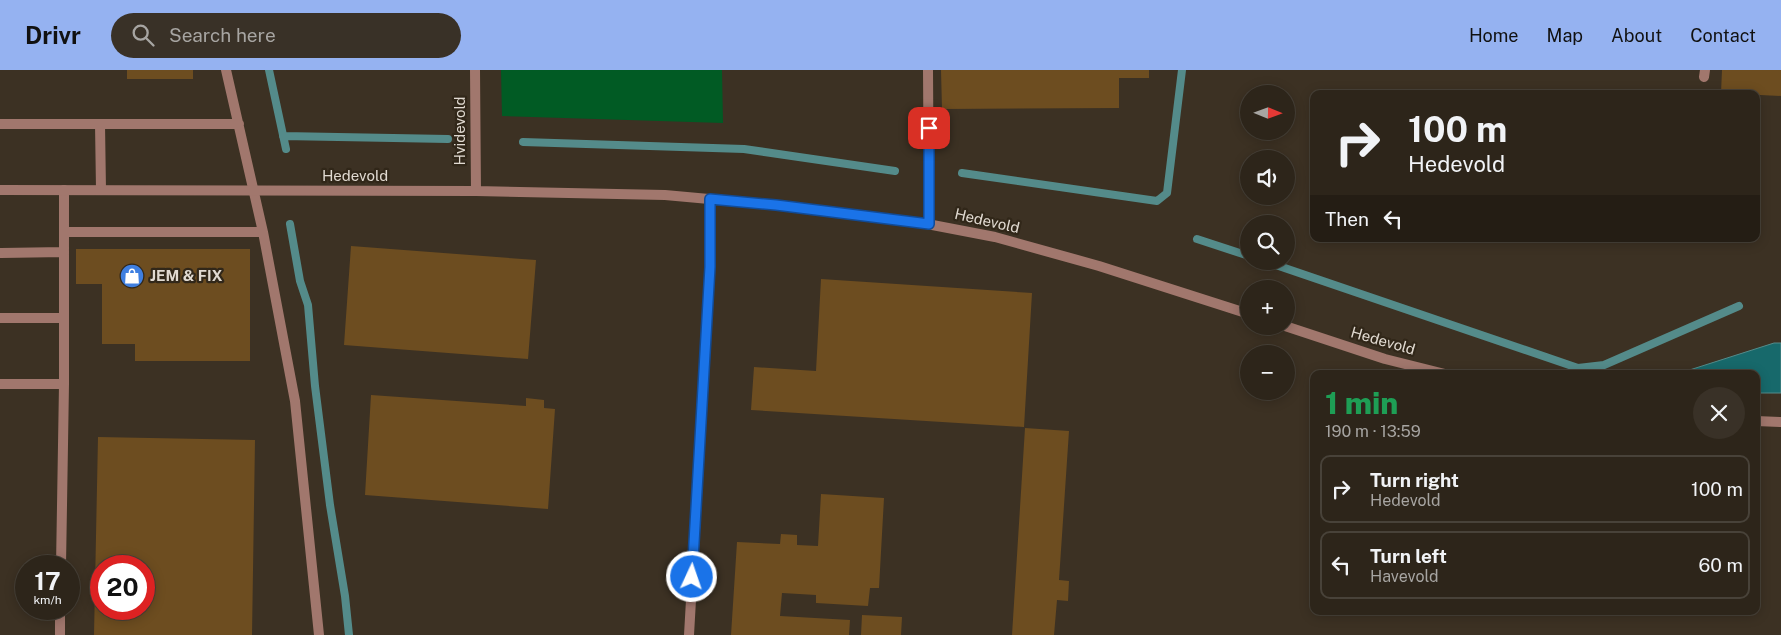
<!DOCTYPE html>
<meta charset="utf-8">
<style>
body{margin:0;font-family:"Public Sans",sans-serif;background:#393127;color:#f1f3f6;height:100vh;display:flex;flex-direction:column;font-size:19px;white-space:nowrap}
*{box-sizing:border-box;margin:0}
p{font-size:16px;color:#a7a5a2}
.icon{flex:none;width:28px;height:28px;fill:none;stroke:currentColor;stroke-width:2;stroke-linecap:round;stroke-linejoin:round}
.map{position:relative;flex:1;overflow:hidden}
.drawer{position:absolute;left:1310px;top:300px;width:450px;height:245px;display:flex;flex-direction:column;background:#2d251a;border-radius:10px;box-shadow:0 2px 12px #0003,0 0 0 1px #484239}
.drawer>*{flex:none}
.guide{position:absolute;left:1310px;top:20px;width:450px;height:152px;border-radius:10px;box-shadow:0 2px 12px #0003,0 0 0 1px #484239;background:#2d251a;color:#f1f3f6;overflow:hidden}
.needle{width:32px;rotate:91deg}
.fabs{position:absolute;left:1240px;top:15px;display:grid;gap:10px}
.fabs a{display:grid;place-items:center;width:55px;height:55px;border-radius:50%;background:#2d251a;box-shadow:0 2px 12px #0003,0 0 0 1px #484239;font-size:25px}
.speed{position:absolute;left:15px;top:485px;display:flex;gap:10px;font-size:25px;font-weight:700;text-align:center}
.speed>*{display:grid;place-content:center;width:65px;height:65px;border-radius:50%;background:#2d251a;box-shadow:0 2px 12px #0003,0 0 0 1px #484239;line-height:1}
.speed small{font-size:12px;font-weight:400}
.speed .limit{border:8px solid #d22;background:#fff;color:#111}
.pin{position:absolute;display:grid;place-items:center;width:42px;height:42px;color:#fff;margin:-21px;border-radius:10px;box-shadow:0 2px 8px #0006}
.me{position:absolute;width:55px;margin:-28px;rotate:3deg;stroke-linejoin:round;filter:drop-shadow(0 0 4px #0008)}
.turn{display:flex;align-items:center;gap:18px;height:105px;padding:0 15px;font-size:22px}
.turn .icon{width:65px;height:65px;stroke-width:2.5}
.turn b{display:block;font-size:35px;line-height:42px}
.then{display:flex;align-items:center;height:48px;padding:0 15px;background:#0003;gap:10px;font-size:19px}
.round{display:grid;place-items:center;flex:none;width:52px;height:52px;border-radius:26px;background:#393127}
.head{display:flex;align-items:center;justify-content:space-between;height:85px;padding:0 15px}
h1{font-size:30px;font-weight:800;line-height:38px;color:#1e9e55}
ul{padding:0;list-style:none}
li{display:flex;align-items:center;gap:15px;height:68px;margin:0 10px 8px;padding:0 5px;border:2px solid #484239;border-radius:10px}
li div{flex:1}
li b{display:block;font-size:19px}
li em{font-style:normal}
header{display:flex;align-items:center;gap:30px;box-sizing:border-box;height:70px;padding:0 25px;background:#95b2f1;color:#111}
header strong{font-size:24px}
nav{display:flex;gap:28px;margin-inline-start:auto;font-size:18px}
.search{width:350px;height:45px;background:#393127;display:flex;align-items:center;gap:12px;box-sizing:border-box;padding:0 18px;border-radius:28px;color:#a7a5a2;font-size:19px}
.map>svg:first-child{display:block}
.green{fill:#015b24}
.water{fill:#17696b;stroke:#548b8a}
.lines{fill:none;stroke-linecap:round;stroke-linejoin:round}
.stream{stroke:#548b8a;stroke-width:8}
.building{fill:#6d4d20;fill-rule:evenodd}
.service{stroke:#a1776d;stroke-width:10}
.minor{stroke:#a1776d;stroke-width:10}
.route-casing{stroke:#114b97;stroke-width:12}
.route{stroke:#1a73e8;stroke-width:9}
.labels{text-anchor:middle;stroke-width:4.5;stroke-linejoin:round;paint-order:stroke}
.street-label{font-size:15px;fill:#e1dad1;stroke:#312719}
.poi-label{font-size:15px;font-weight:bold;fill:#e1dad1;stroke:#312719;text-anchor:start}
</style>
<header>
<strong>Drivr</strong>
<div class="search"><svg class="icon" aria-label="search" viewBox="0 0 24 24"><circle cx="10" cy="10" r="6"/><path d="M15 15l6 6"/></svg>Search here</div>
<nav><a>Home</a><a>Map</a><a>About</a><a>Contact</a></nav>
</header>
<div class="map">
<svg width="1781" height="565" viewBox="0 0 1781 565">
<rect width="100%" height="100%" fill="#3c3123"/>
<path class="green" d="M501 0H722L723 53 502 46Z"/>
<path class="water" d="M1774 273H1781V323H1756V304H1677Z"/>
<g class="lines">
<path class="stream" d="M269 0 286 79
M283 66 448 69
M523 72 744 79 895 101
M962 103 1157 131 1167 123 1182 0
M290 154 300 211 308 235 315 316 330 435 345 526 349 565
M1197 169 1249 186
M1264 191 1578 298 1604 295 1739 236"/>
</g>
<path class="building" d="M127 0H193V9H127Z
M941 0H1149V8H1119V38L942 39Z
M1722 0H1781V26L1721 23Z
M351 176 536 190 528 289 344 275Z
M76 179H250V291H135V274H102V214H76Z
M821 209 1032 223 1024 357 751 340 754 297 816 301Z
M371 325 526 336V328L544 330V338L555 339 548 439 365 425Z
M1025 358 1069 361 1059 510 1069 511 1068 531 1057 530 1054 565H1012Z
M98 367 255 370 252 565H94ZM101 496H144V539H101Z
M821 424 884 428 879 518H870L868 536 816 533V525L782 523 780 546 850 550 849 565H731L737 472 780 474 781 464 797 465V475L818 476Z
M862 545 902 547 901 565H861Z"/>
<g class="lines">
<path class="service" d="M928 0 929 154
M0 54H239
M100 54 101 120
M64 162H263L226 0
M263 162 295 331 319 565
M1 183 64 182
M0 248H64
M0 314H64
M61 496 64 314V120
M60 565V539
M689 565 710 197 709 129"/>
<path class="minor" d="M475 0 476 121
M1704 7 1705 0
M0 120 476 121 665 125 776 135 922 153 995 167 1099 196 1249 244
M1285 256 1385 289 1445 304
M1756 351 1781 352"/>
</g>
<g class="lines">
<g class="route-casing">
<path id="route" d="M692 507 710 197V129L776 135 929 154V58"/>
</g>
<use href="#route" class="route"/>
</g>
<defs>
<g id="shop-disc" transform="scale(1.25)"><circle r="9.5" fill="#3f7fe0" stroke="#312719"/><path d="M-5-2.5h2.3a2.7 3.5 0 0 1 5.4 0H5L5.5 6h-11ZM-1.5-2.5h3a1.5 2.3 0 0 0-3 0Z" fill="#fff"/></g>
</defs>
<g fill-rule="evenodd">
<use href="#shop-disc" x="132" y="206"/>
</g>
<g class="labels">
<g class="street-label">
<text transform="translate(460 61) rotate(-90)" y="5">Hvidevold</text>
<text x="355" y="111">Hedevold</text>
<text transform="translate(987 151) rotate(13)" y="5">Hedevold</text>
<text transform="translate(1383 271) rotate(16)" y="5">Hedevold</text>
</g>
<g class="poi-label">
<text x="150" y="211">JEM &amp; FIX</text>
</g>
</g>
</svg>
<div class="fabs">
<a><svg class="needle" viewBox="-14 -14 28 28"><path d="M0-13l5 13h-10z" fill="#e53935"/><path d="M0 13l5-13h-10z" fill="#a7a5a2"/></svg></a>
<a><svg class="icon" aria-label="sound" viewBox="0 0 24 24"><path d="M4 9h4l5-4v14l-5-4H4zM17 9q2 3 0 6"/></svg></a>
<a><svg class="icon" aria-label="search" viewBox="0 0 24 24"><circle cx="10" cy="10" r="6"/><path d="M15 15l6 6"/></svg></a>
<a>+</a>
<a>−</a>
</div>
<div class="speed"><div>17<small>km/h</small></div><div class="limit">20</div></div>
<div class="pin" style="left:929px;top:58px;background:#d93025"><svg class="icon" aria-label="arrive" viewBox="0 0 24 24"><path d="M6 21V4h12l-3 4 3 4H6"/></svg></div>
<svg class="me" style="left:692px;top:507px" viewBox="-20 -20 40 40"><circle r="17" fill="#1a73e8" stroke="#fff" stroke-width="3"/><path d="M0-11L8 9 0 5-8 9z" fill="#fff"/></svg>
<div class="guide">
<div class="turn"><svg class="icon" aria-label="right" viewBox="0 0 24 24"><path d="M7 20v-9h11M14 6l5 5-5 5"/></svg><div><b>100 m</b>Hedevold</div></div>
<div class="then">Then<svg class="icon" aria-label="left" viewBox="0 0 24 24"><path d="M17 20v-9H6M10 6l-5 5 5 5"/></svg></div>
</div>
<section class="drawer">
<div class="head"><div><h1>1 min</h1><p>190 m · 13:59</p></div><a class="round"><svg class="icon" aria-label="close" viewBox="0 0 24 24"><path d="M6 6l12 12M18 6L6 18"/></svg></a></div>
<ul>
<li><svg class="icon" aria-label="right" viewBox="0 0 24 24"><path d="M7 20v-9h11M14 6l5 5-5 5"/></svg><div><b>Turn right</b><p>Hedevold</p></div><em>100 m</em></li>
<li><svg class="icon" aria-label="left" viewBox="0 0 24 24"><path d="M17 20v-9H6M10 6l-5 5 5 5"/></svg><div><b>Turn left</b><p>Havevold</p></div><em>60 m</em></li>
</ul>
</section>
</div>
